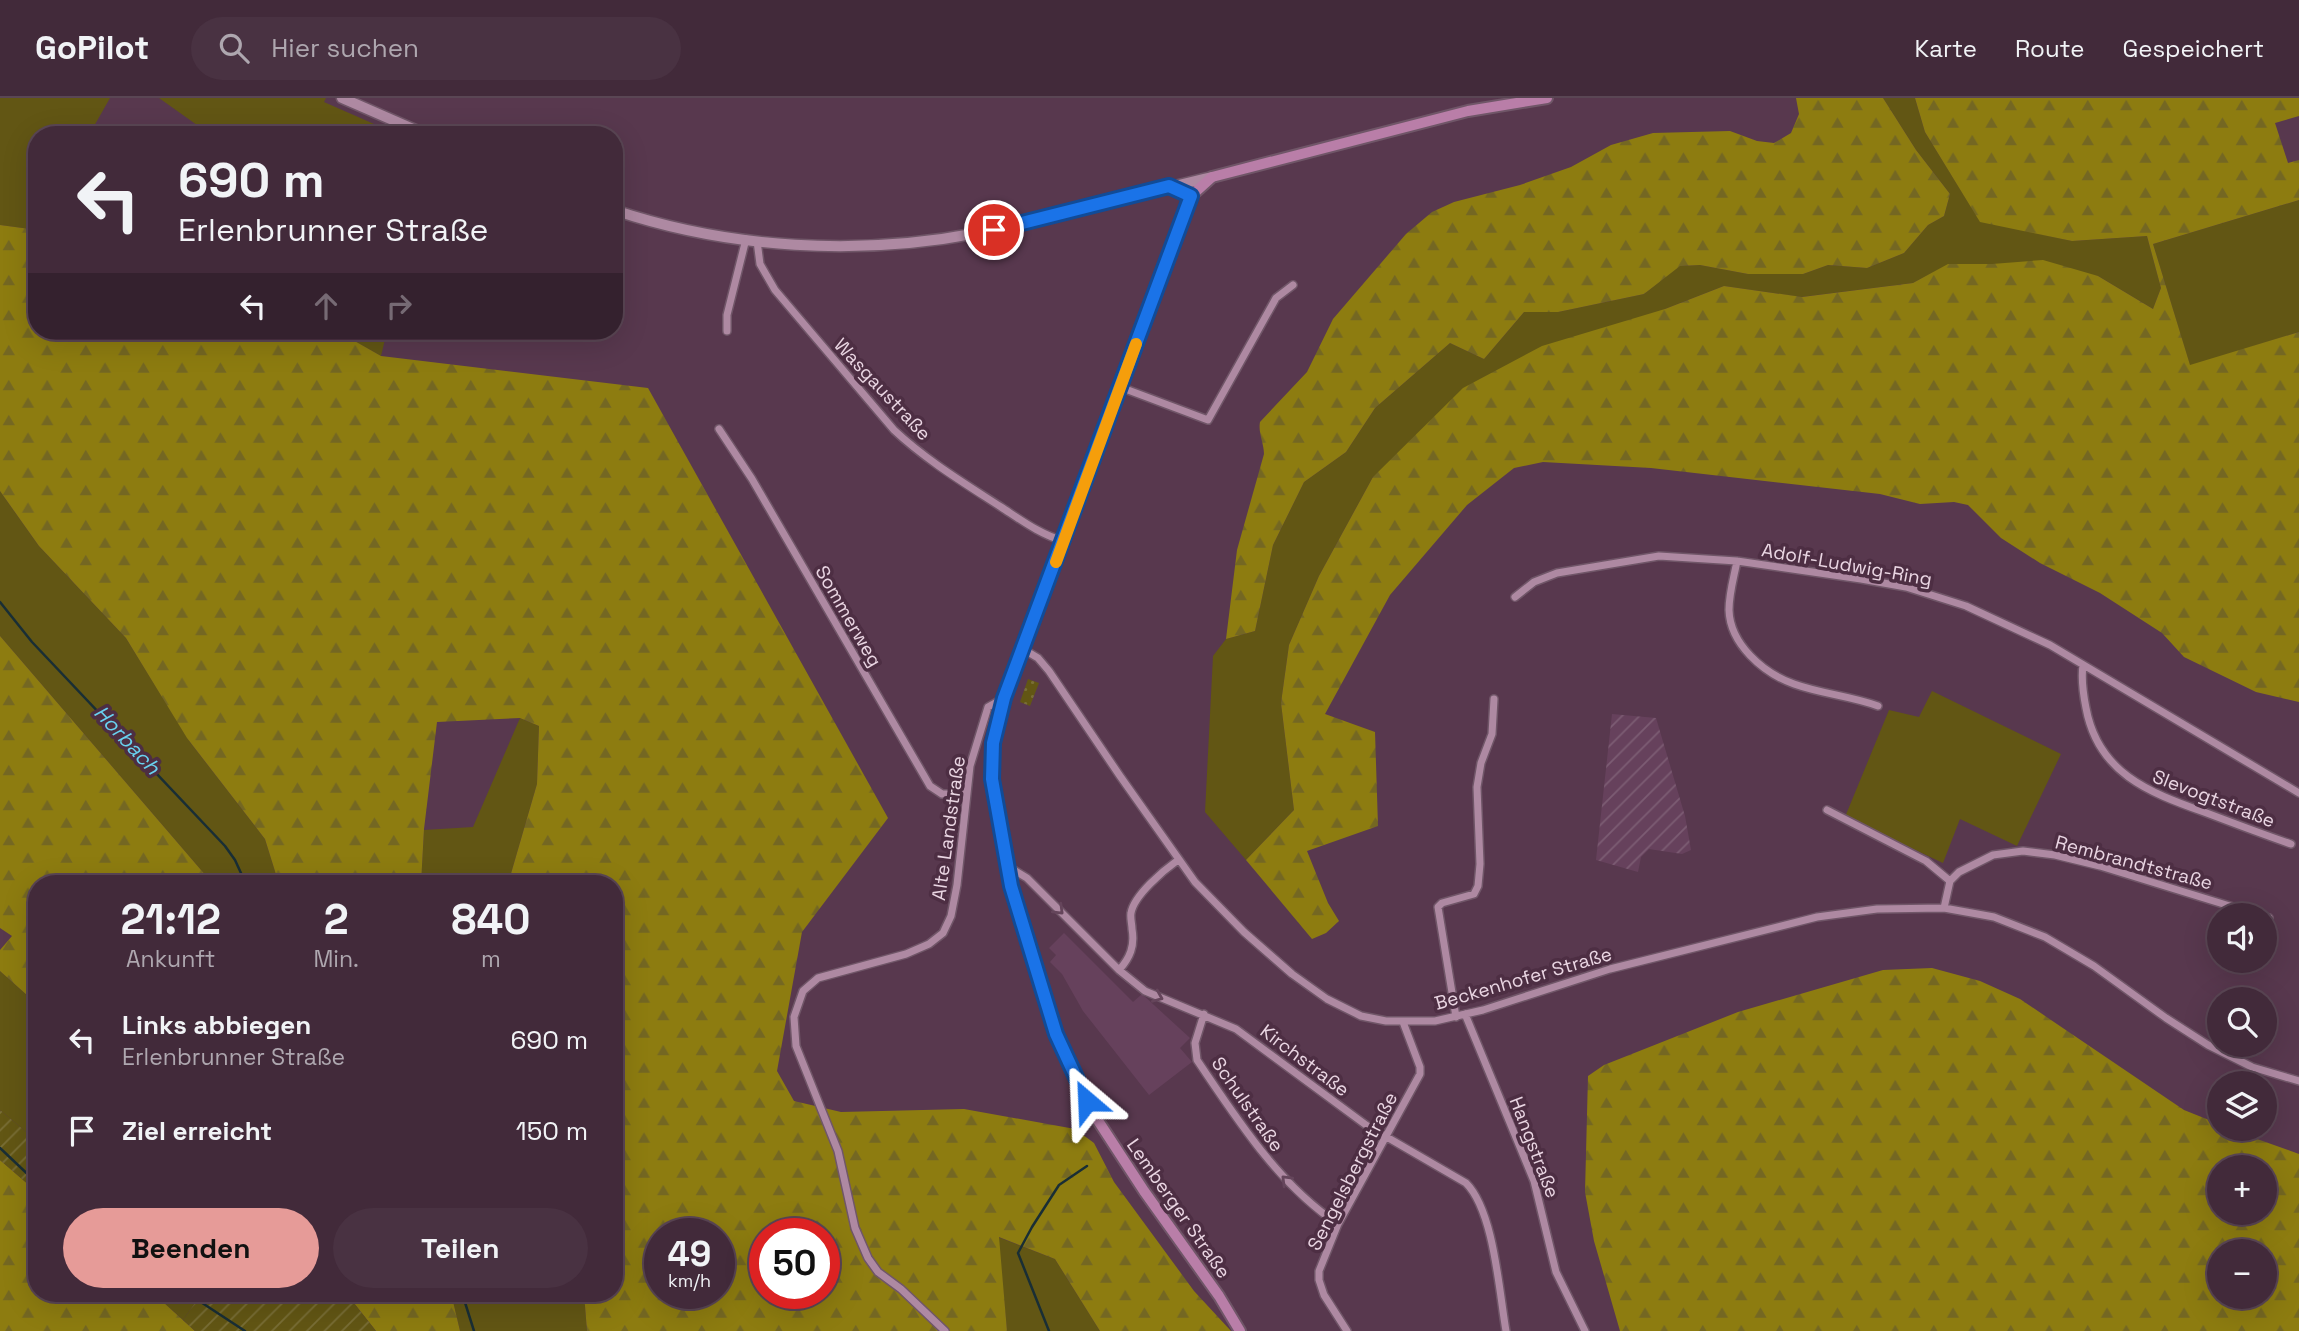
<!DOCTYPE html>
<html lang="de">
<meta charset="utf-8">
<style>
body{margin:0;font-family:"Space Grotesk",sans-serif;background:#493242;color:#f1f3f6;height:100vh;display:flex;flex-direction:column;font-size:26px;white-space:nowrap}
*{box-sizing:border-box;margin:0}
p{font-size:23px;color:#aea7af}
.icon{flex:none;width:38px;height:38px;fill:none;stroke:currentColor;stroke-width:2;stroke-linecap:round;stroke-linejoin:round}
.map{position:relative;flex:1;overflow:hidden}
.sheet{position:absolute;left:28px;top:777px;width:595px;height:427px;display:flex;flex-direction:column;background:#422a3a;border-radius:28px;box-shadow:0 7px 28px #0002,0 0 0 2px #5a4654}
.sheet>*{flex:none}
.top-card{position:absolute;left:28px;top:28px;width:595px;height:214px;border-radius:28px;box-shadow:0 7px 28px #0002,0 0 0 2px #5a4654;background:#422a3a;color:#f1f3f6;overflow:hidden}
.tools{position:absolute;left:2207px;top:805px;display:grid;gap:14px}
.tools a{display:grid;place-items:center;width:70px;height:70px;border-radius:50%;background:#422a3a;box-shadow:0 7px 28px #0002,0 0 0 2px #5a4654;font-size:35px}
.speed{position:absolute;left:644px;top:1120px;display:flex;gap:14px;font-size:35px;font-weight:700;text-align:center}
.speed>*{display:grid;place-content:center;width:91px;height:91px;border-radius:50%;background:#422a3a;box-shadow:0 7px 28px #0002,0 0 0 2px #5a4654;line-height:1}
.speed small{font-size:18px;font-weight:400}
.speed .limit{border:10px solid #d22;background:#fff;color:#111}
.pin{position:absolute;display:grid;place-items:center;width:60px;height:60px;color:#fff;margin:-30px;border:4px solid #fff;border-radius:50%;box-shadow:0 2px 7px #0007}
.me{position:absolute;width:77px;margin:-38px;rotate:334deg;stroke-linejoin:round;filter:drop-shadow(0 0 5px #0008)}
.turn{display:flex;align-items:center;gap:24px;height:147px;padding:0 35px;font-size:32px}
.turn .icon{width:91px;height:91px;stroke-width:2.5}
.turn b{display:block;font-size:49px;line-height:60px}
.lanes{display:flex;align-items:center;height:66px;padding:0 35px;background:#0003;justify-content:center;gap:35px;direction:ltr}
.lanes .off{opacity:.35}
.eta{display:flex;justify-content:space-evenly;align-items:center;height:119px;text-align:center}
.eta b{font-size:42px;font-weight:700;line-height:49px}
.primary-button{display:flex;gap:14px;margin-top:auto;padding:14px 35px}
.primary-button a{flex:1;height:80px;border-radius:42px;background:#e69b98;color:#111;font-size:28px;font-weight:700;line-height:80px;text-align:center}
.primary-button a+a{background:#493242;color:#f1f3f6}
ul{padding:0;list-style:none}
li{display:flex;align-items:center;gap:21px;height:91px;padding:0 35px}
li div{flex:1}
li b{display:block;font-size:26px}
li em{font-style:normal}
header{display:flex;align-items:center;gap:42px;box-sizing:border-box;height:98px;padding:0 35px;background:#422a3a;border-bottom:2px solid #5a4654}
header strong{font-size:33px}
nav{display:flex;gap:38px;margin-inline-start:auto;font-size:24px}
.search{width:490px;height:63px;background:#493242;display:flex;align-items:center;gap:18px;box-sizing:border-box;padding:0 24px;border-radius:38px;color:#aea7af;font-size:26px}
.map>svg:first-child{display:block}
.built{fill:#66415c}
.industrial{fill:url(#industrial-furrows)}
.grass{fill:#625614}
.forest{fill:url(#forest-firs);fill-rule:evenodd}
.park{fill:url(#park-dots)}
.garden{fill:url(#garden-furrows)}
.lines{fill:none;stroke-linecap:round;stroke-linejoin:round}
.stream{stroke:#192e35;stroke-width:2.5}
.minor-casing{stroke:#705668;stroke-width:10}
.tertiary-casing{stroke:#705668;stroke-width:13}
.secondary-casing{stroke:#705668;stroke-width:14}
.minor{stroke:#ae89a2;stroke-width:7}
.tertiary{stroke:#ae89a2;stroke-width:10}
.secondary{stroke:#b97ea8;stroke-width:10}
.oneway{stroke:#65455b}
.route-casing{stroke:#114b97;stroke-width:18}
.route{stroke:#1a73e8;stroke-width:12}
.slow{stroke:#f59e0b;stroke-width:12}
.labels{text-anchor:middle;stroke-width:7;stroke-linejoin:round;paint-order:stroke}
.street-label{font-size:19px;fill:#ead6e3;stroke:#4d2e43}
.water-label{font-size:21px;font-style:italic;fill:#69d2f0;stroke:#4d2e43}
</style>
<header>
<strong>GoPilot</strong>
<div class="search"><svg class="icon" aria-label="search" viewBox="0 0 24 24"><circle cx="10" cy="10" r="6"/><path d="M15 15l6 6"/></svg>Hier suchen</div>
<nav><a>Karte</a><a>Route</a><a>Gespeichert</a></nav>
</header>
<div class="map">
<svg width="2299" height="1233" viewBox="0 0 2299 1233">
<defs>
<pattern id="industrial-furrows" width="10" height="10" patternUnits="userSpaceOnUse" patternTransform="scale(1.75)"><rect width="10" height="10" fill="#66415c"/><path d="M-1 1l2-2M0 10L10 0M9 11l2-2" fill="none" stroke="#7c5c73"/></pattern>
<pattern id="forest-firs" width="22" height="20" patternUnits="userSpaceOnUse" patternTransform="scale(1.75)"><rect width="22" height="20" fill="#8d7c10"/><path d="M5 1l3.5 6h-7zM16 11l3.5 6h-7z" fill="#746722"/></pattern>
<pattern id="park-dots" width="8" height="8" patternUnits="userSpaceOnUse" patternTransform="scale(1.75)"><rect width="8" height="8" fill="#625614"/><path d="M2 2h.1M6 6h.1" fill="none" stroke="#796e36" stroke-width="1.8" stroke-linecap="round"/></pattern>
<pattern id="garden-furrows" width="10" height="10" patternUnits="userSpaceOnUse" patternTransform="scale(1.75)"><rect width="10" height="10" fill="#625614"/><path d="M-1 1l2-2M0 10L10 0M9 11l2-2" fill="none" stroke="#796e36"/></pattern>
</defs>
<rect width="100%" height="100%" fill="#58384e"/>
<path class="built" d="M1064 835 1133 904 1142 896 1190 940 1180 950 1192 964 1149 997 1083 913 1062 876 1050 864 1056 857 1049 850Z"/>
<path class="industrial" d="M1612 616 1656 620 1685 718 1691 752 1682 756 1649 751 1641 759 1638 774 1596 762Z"/>
<path class="grass" d="M0 0H110L89 37H37V121L30 131 0 127Z
M159 0H326L324 4 399 37H211Z
M1883 0H1915L1925 34 1980 123 2072 143 2147 138 2161 190 2153 211 2098 178 1992 166 1948 167 1913 185 1801 199 1724 188 1665 211 1373 379 1319 478 1289 547 1281 605 1294 712 1246 762 1205 714 1213 558 1226 541 1255 533 1273 447 1304 384 1346 354 1375 310 1450 245 1484 261 1524 214H1558L1644 196 1679 168 1700 167 1748 176H1803L1828 167 1867 170 1904 155 1928 127 1944 118 1950 96 1916 52Z
M2299 102V234L2190 268 2153 146Z
M337 233H387L381 258Z
M0 393 39 448 126 540 190 644 265 741 279 786H213L0 538Z
M1932 593 2061 656 2017 748 1960 721 1943 765 1845 719 1889 612 1919 619Z
M520 620 539 628 537 686 508 786H421L424 732 473 729Z
M0 873 37 906V1043L0 1012Z
M998 1139 1055 1161 1100 1233H1007Z
M153 1195H202L183 1222Z
M451 1195H584L587 1233H460Z"/>
<path class="forest" d="M1796 0H1883L1916 52 1950 96 1944 118 1928 127 1904 155 1867 170 1828 167 1803 176H1748L1700 167 1680 168 1644 196 1558 214H1524L1484 261 1450 245 1375 310 1346 354 1304 384 1273 447 1255 533 1226 541 1237 452 1264 356C1264 345 1258 335 1260 324L1307 274 1333 221 1406 136 1432 114 1454 104 1520 87 1571 69 1611 47 1653 35 1730 33 1757 43 1774 45 1791 35 1799 16Z
M1915 0H2299V18L2275 25 2288 65 2299 62V102L2153 146 2190 267 2299 234V604L2256 594 2184 559 2162 535 2100 495 2040 465 2001 440 1968 407 1954 404 1920 406 1880 396 1651 370 1543 364 1514 370 1467 407 1390 497 1325 616 1375 634 1378 728 1307 753 1328 805 1339 823 1326 835 1312 841 1246 762 1294 712 1281 605 1289 547 1319 478 1373 379 1463 290 1542 248 1665 211 1724 188 1802 199 1913 185 1948 166H1992L2043 162 2098 178 2153 211 2161 190 2147 138 2072 143 1980 124 1925 34Z
M37 121V233H337L381 258 648 290 888 720 802 834 777 973 794 1003 841 1014 964 1011 1075 1031 1094 1045 1114 1084 1194 1193 1231 1233H1100L1055 1161 999 1139 1007 1233H587L584 1195H614V786H508L537 686 539 628 520 620 437 624 424 731 421 786H279L265 741 187 640 126 540 39 448 0 393V127L30 131ZM660 1136H719V1195H660ZM765 1136H824V1195H765Z
M0 538 213 786H37V906L0 873V852L12 838 0 830Z
M1932 870 1980 883 2020 901 2184 1012 2219 1026V1031H2229L2299 1056V1233H1620L1594 1143 1585 1094 1588 978 1604 967 1738 914 1883 872ZM2264 1069V1115H2219V1069ZM2219 1153H2264V1199H2219Z
M0 1062 37 1094V1195H153L195 1233H0Z
M346 1195H451L460 1233H376Z"/>
<path class="park" d="M1028 581 1039 585 1030 608 1020 604Z"/>
<path class="garden" d="M0 1012 37 1043V1094L0 1062Z
M202 1195H346L376 1233H195L183 1222Z"/>
<g class="lines">
<path class="stream" d="M0 504 32 544 225 748 235 762 246 786
M0 1050 37 1085
M187 1195 245 1233
M462 1195 474 1233
M1049 1233 1018 1155 1032 1129 1059 1087 1087 1068"/>
<g class="minor-casing">
<path id="minor" d="M757 143 760 166 775 192 894 332C926 362 964 385 1001 409 1021 422 1041 437 1064 443
M727 233V217L746 141
M1120 289 1208 322 1276 200 1293 187
M719 331 752 381 930 688 942 696H967
M1737 463C1734 479 1729 495 1729 512 1730 546 1763 575 1794 586 1822 596 1851 598 1878 608
M1515 499 1534 484 1557 475 1659 458 1737 463 1861 481 1906 489 1966 508 2050 547 2299 695
M1023 551 1038 560 1049 573 1120 678 1195 784 1244 834 1292 876 1327 901 1361 918 1386 923H1435L1483 912 1610 871 1817 819 1877 811 1944 810 1994 819 2045 839 2094 868 2166 920 2208 947 2252 969 2299 983
M2083 567C2081 581 2083 595 2086 610 2098 675 2148 694 2204 714 2233 725 2262 736 2291 746
M1827 712 1926 763 1950 783
M1007 768 1027 780 1119 872 1145 893 1236 931 1366 1027 1466 1085C1494 1113 1499 1193 1506 1233
M1944 810 1950 783 1959 774 1993 757 2023 753 2055 757 2100 768 2259 817
M2264 819 2269 820
M1119 872C1130 860 1135 848 1132 831 1132 826 1130 820 1131 815 1134 797 1164 772 1178 762
M1204 916 1195 945 1197 962C1237 1021 1278 1086 1338 1126
M1465 916 1534 1083 1556 1174 1585 1233
M1456 919 1438 809 1442 805 1474 796 1478 788 1480 766 1477 689 1481 665 1492 636 1494 601
M945 1233 901 1191 878 1174 868 1160 855 1130 838 1053 796 948 794 919 803 893 818 880 906 856 929 846 943 835 951 818 957 787 970 668 988 609 1004 600
M1347 1233 1324 1197 1319 1182V1173L1338 1126 1420 976V969L1403 924"/>
</g>
<g class="tertiary-casing">
<path id="tertiary" d="M342 0 427 37
M614 112C730 151 859 158 978 135 1057 120 1134 97 1212 79"/>
</g>
<g class="secondary-casing">
<path id="secondary" d="M1240 1233 1219 1198 1144 1093 1097 1021 1072 973 1057 936 1011 788 996 708 992 663 999 616 1183 117 1191 98 1212 79 1468 13 1547 0"/>
</g>
<use href="#minor" class="minor"/>
<use href="#tertiary" class="tertiary"/>
<use href="#secondary" class="secondary"/>
</g>
<defs><path id="oneway-chevron" d="M-2-3.5L2.5 0L-2 3.5" fill="none" stroke-width="1.6" stroke-linecap="round" stroke-linejoin="round" transform="scale(1.75)"/></defs>
<g class="oneway">
<use href="#oneway-chevron" transform="translate(1059 812) rotate(44)"/>
<use href="#oneway-chevron" transform="translate(1158 899) rotate(23)"/>
<use href="#oneway-chevron" transform="translate(1286 1082) rotate(-135)"/>
</g>
<g class="lines">
<g class="route-casing">
<path id="route" d="M994 132 1169 88 1191 98 1004 600 993 645 992 681 1011 788 1056 936 1087 1003"/>
</g>
<use href="#route" class="route"/>
<path class="slow" d="M1056 464 1136 246"/>
</g>
<g class="labels">
<g class="street-label">
<text transform="translate(883 291) rotate(47)" y="7">Wasgaustraße</text>
<text transform="translate(1847 466) rotate(10)" y="7">Adolf-Ludwig-Ring</text>
<text transform="translate(849 518) rotate(60)" y="7">Sommerweg</text>
<text transform="translate(2214 700) rotate(21)" y="7">Slevogtstraße</text>
<text transform="translate(948 730) rotate(-82)" y="7">Alte Landstraße</text>
<text transform="translate(2134 764) rotate(15)" y="7">Rembrandtstraße</text>
<text transform="translate(1523 880) rotate(-16)" y="7">Beckenhofer Straße</text>
<text transform="translate(1305 962) rotate(37)" y="7">Kirchstraße</text>
<text transform="translate(1248 1006) rotate(55)" y="7">Schulstraße</text>
<text transform="translate(1535 1049) rotate(69)" y="7">Hangstraße</text>
<text transform="translate(1352 1073) rotate(-63)" y="7">Sengelsbergstraße</text>
<text transform="translate(1179 1110) rotate(55)" y="7">Lemberger Straße</text>
</g>
<g class="water-label">
<text transform="translate(127 642) rotate(47)" y="7">Horbach</text>
</g>
</g>
</svg>
<div class="tools">
<a><svg class="icon" aria-label="sound" viewBox="0 0 24 24"><path d="M4 9h4l5-4v14l-5-4H4zM17 9q2 3 0 6"/></svg></a>
<a><svg class="icon" aria-label="search" viewBox="0 0 24 24"><circle cx="10" cy="10" r="6"/><path d="M15 15l6 6"/></svg></a>
<a><svg class="icon" aria-label="layers" viewBox="0 0 24 24"><path d="M12 4l9 5-9 5-9-5zM3 14l9 5 9-5"/></svg></a>
<a>+</a>
<a>−</a>
</div>
<div class="speed"><div>49<small>km/h</small></div><div class="limit">50</div></div>
<div class="pin" style="left:994px;top:132px;background:#d93025"><svg class="icon" aria-label="arrive" viewBox="0 0 24 24"><path d="M6 21V4h12l-3 4 3 4H6"/></svg></div>
<svg class="me" style="left:1087px;top:1003px" viewBox="-20 -20 40 40"><path d="M0-17L14 15 0 8-14 15z" fill="#1a73e8" stroke="#fff" stroke-width="4"/></svg>
<div class="top-card">
<div class="turn"><svg class="icon" aria-label="left" viewBox="0 0 24 24"><path d="M17 20v-9H6M10 6l-5 5 5 5"/></svg><div><b>690 m</b>Erlenbrunner Straße</div></div>
<div class="lanes"><svg class="icon" aria-label="left" viewBox="0 0 24 24"><path d="M17 20v-9H6M10 6l-5 5 5 5"/></svg><svg class="icon off" aria-label="ahead" viewBox="0 0 24 24"><path d="M12 20V5M6 11l6-6 6 6"/></svg><svg class="icon off" aria-label="right" viewBox="0 0 24 24"><path d="M7 20v-9h11M14 6l5 5-5 5"/></svg></div>
</div>
<section class="sheet">
<div class="eta">
<div><b>21:12</b><p>Ankunft</p></div>
<div><b>2</b><p>Min.</p></div>
<div><b>840</b><p>m</p></div>
</div>
<ul>
<li><svg class="icon" aria-label="left" viewBox="0 0 24 24"><path d="M17 20v-9H6M10 6l-5 5 5 5"/></svg><div><b>Links abbiegen</b><p>Erlenbrunner Straße</p></div><em>690 m</em></li>
<li><svg class="icon" aria-label="arrive" viewBox="0 0 24 24"><path d="M6 21V4h12l-3 4 3 4H6"/></svg><div><b>Ziel erreicht</b></div><em>150 m</em></li>
</ul>
<div class="primary-button"><a>Beenden</a><a>Teilen</a></div>
</section>
</div>
